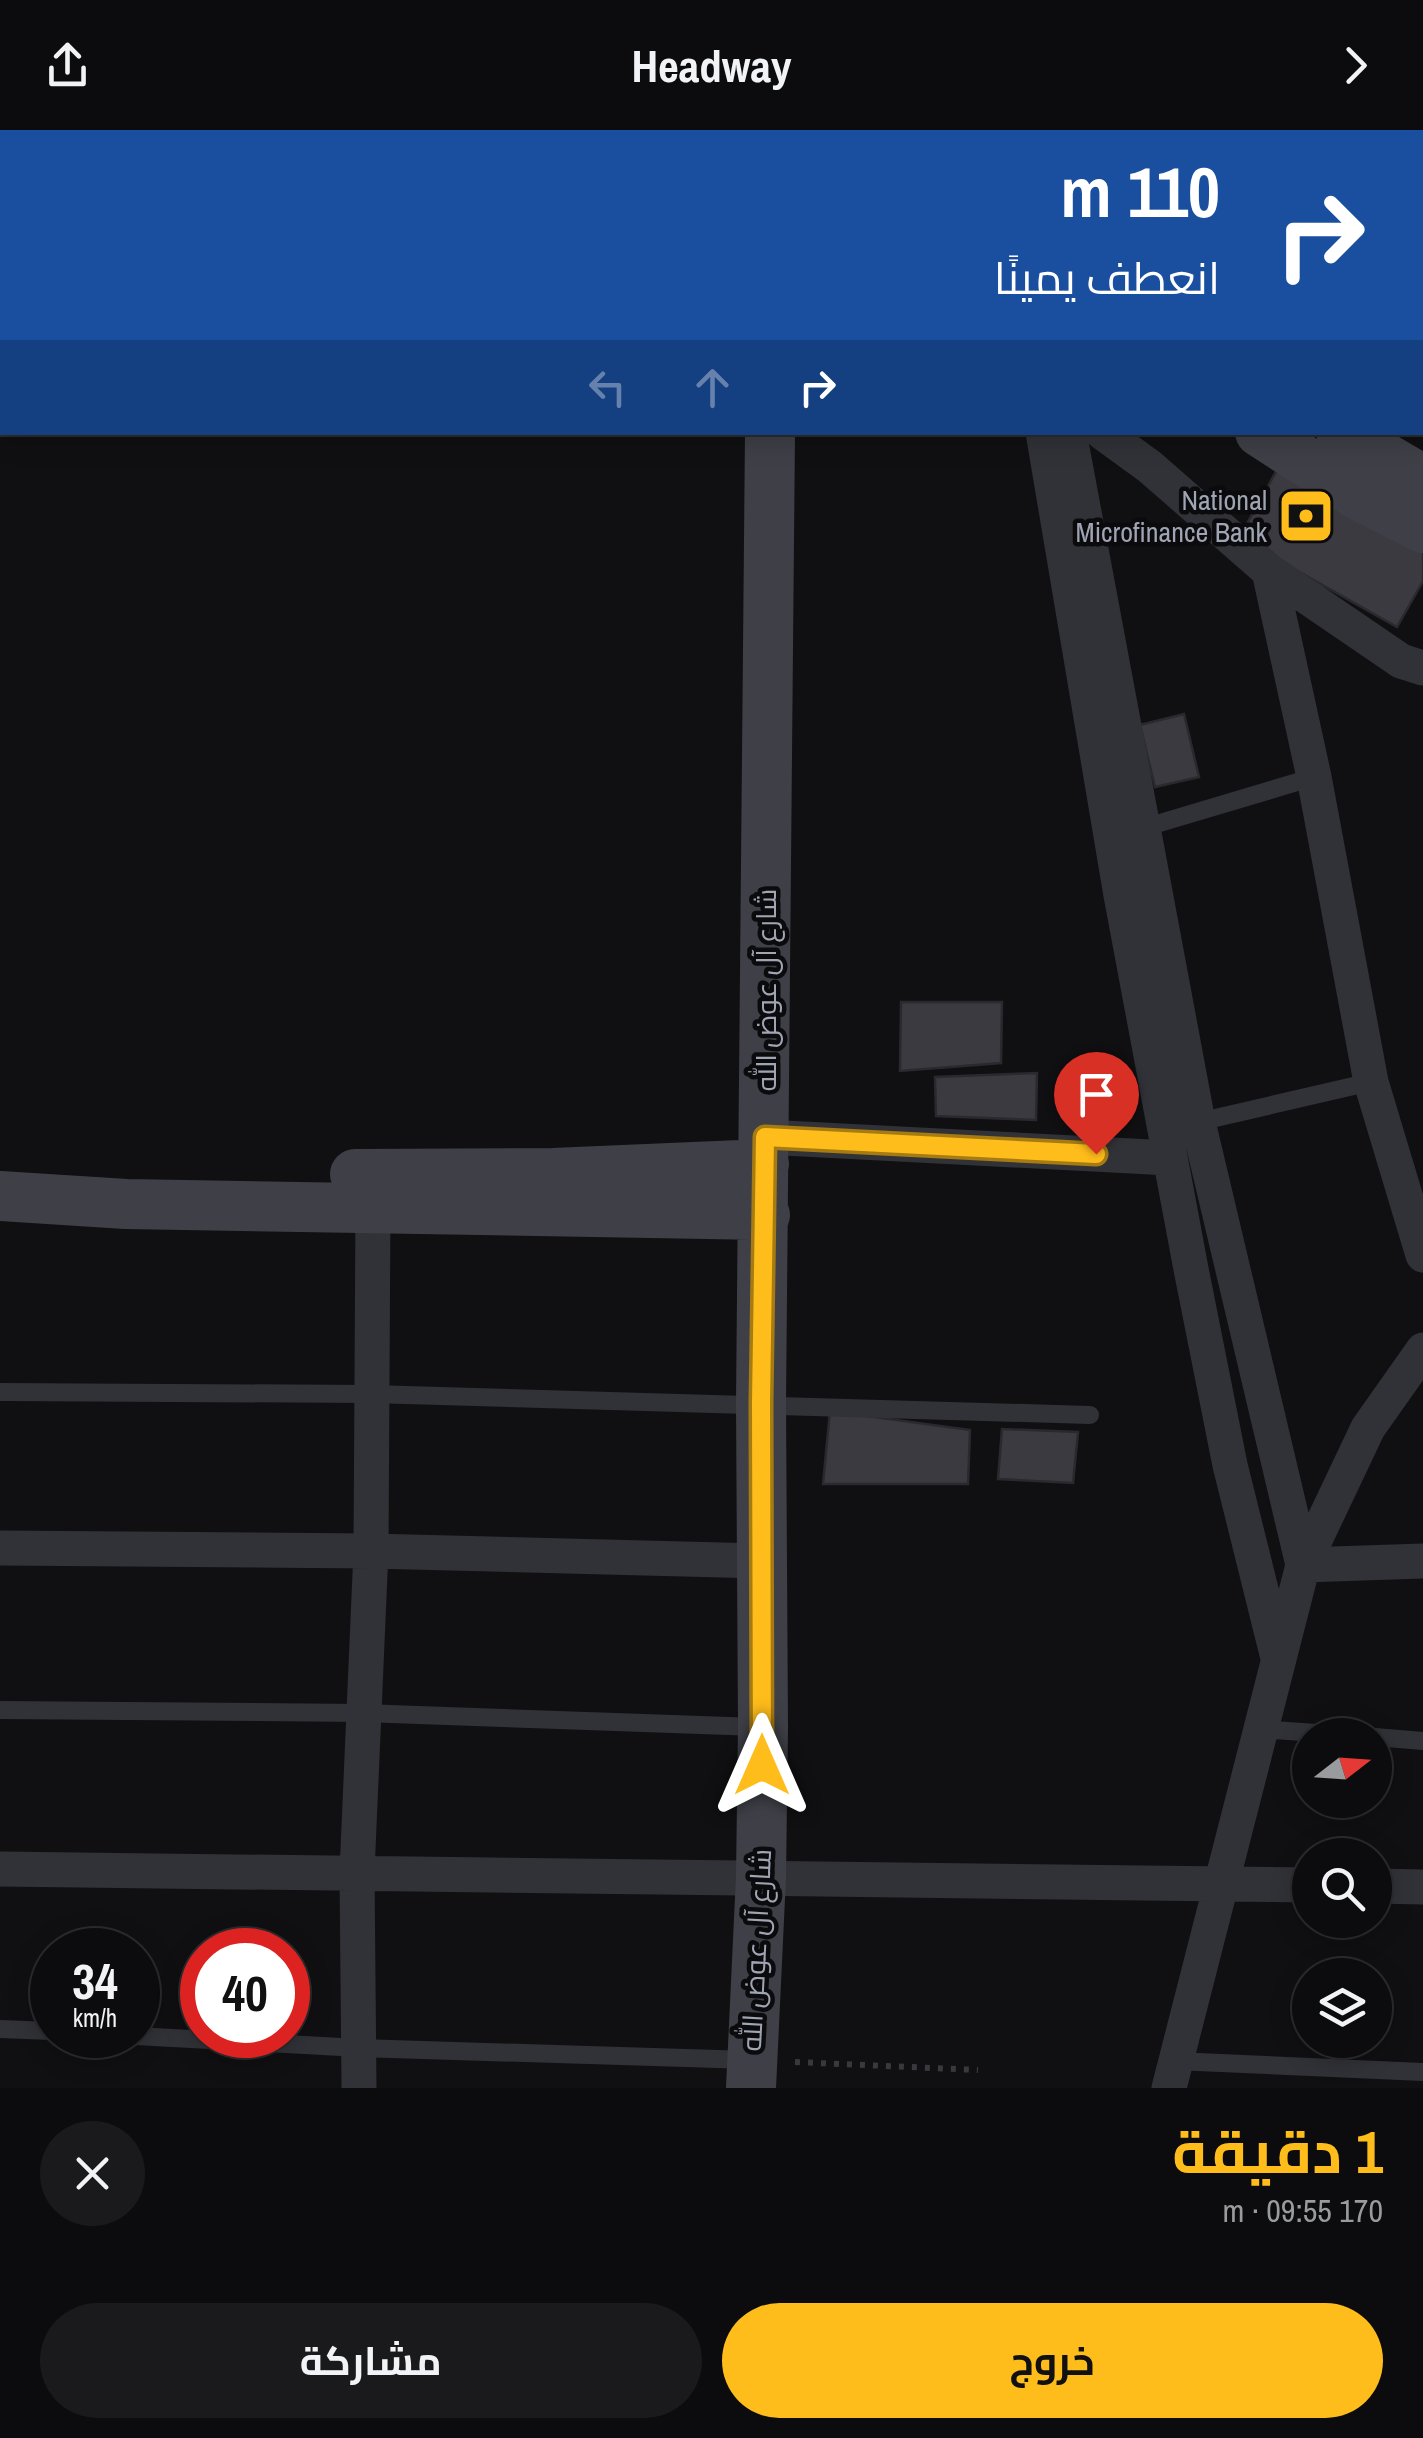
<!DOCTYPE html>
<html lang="ar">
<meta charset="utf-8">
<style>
body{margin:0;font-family:"Archivo Narrow",Cairo,sans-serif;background:#1a1a1c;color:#f1f3f6;direction:rtl;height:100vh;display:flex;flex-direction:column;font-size:38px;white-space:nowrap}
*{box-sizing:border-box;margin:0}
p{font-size:32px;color:#9a9b9e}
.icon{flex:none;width:55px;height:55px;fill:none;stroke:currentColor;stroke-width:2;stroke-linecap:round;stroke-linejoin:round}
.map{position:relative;height:1958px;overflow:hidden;direction:ltr}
.panel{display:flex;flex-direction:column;background:#0c0c0e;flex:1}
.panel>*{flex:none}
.banner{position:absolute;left:0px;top:0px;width:1425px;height:305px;box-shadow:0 5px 25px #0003,0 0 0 2px #2c2c2e;direction:rtl;background:#1a4fa0;color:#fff;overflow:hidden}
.needle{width:65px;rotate:73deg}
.controls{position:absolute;left:1292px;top:1588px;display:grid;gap:20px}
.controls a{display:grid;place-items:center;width:100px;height:100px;border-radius:50%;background:#0c0c0e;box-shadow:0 5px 25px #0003,0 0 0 2px #2c2c2e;font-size:50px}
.speed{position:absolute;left:30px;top:1798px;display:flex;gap:20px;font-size:50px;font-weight:700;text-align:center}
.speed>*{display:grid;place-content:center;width:130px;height:130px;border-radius:50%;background:#0c0c0e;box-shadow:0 5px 25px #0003,0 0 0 2px #2c2c2e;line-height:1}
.speed small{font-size:25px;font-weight:400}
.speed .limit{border:15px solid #d22;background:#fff;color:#111}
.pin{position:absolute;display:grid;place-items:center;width:85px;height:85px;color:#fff;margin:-102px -42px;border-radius:50% 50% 50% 0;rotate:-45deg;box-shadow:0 0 10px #0007}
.pin .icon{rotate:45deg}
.me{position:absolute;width:110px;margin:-55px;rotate:0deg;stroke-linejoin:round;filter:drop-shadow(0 0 8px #0008)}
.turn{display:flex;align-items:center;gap:35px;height:210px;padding:0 40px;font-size:45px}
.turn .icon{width:130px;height:130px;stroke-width:2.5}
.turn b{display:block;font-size:70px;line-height:85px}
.lanes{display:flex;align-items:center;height:95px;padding:0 40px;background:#0003;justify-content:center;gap:50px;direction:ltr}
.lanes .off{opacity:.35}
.round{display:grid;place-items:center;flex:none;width:105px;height:105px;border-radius:52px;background:#1a1a1c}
.headline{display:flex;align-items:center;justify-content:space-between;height:170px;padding:0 40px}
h1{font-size:60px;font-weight:700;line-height:75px;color:#ffbd1b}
.action{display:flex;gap:20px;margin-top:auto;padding:20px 40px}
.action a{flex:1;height:115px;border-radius:60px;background:#ffbd1b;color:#111;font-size:40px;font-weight:700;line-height:115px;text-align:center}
.action a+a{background:#1a1a1c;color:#f1f3f6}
header{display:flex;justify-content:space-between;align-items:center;height:130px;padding:0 40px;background:#0c0c0e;font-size:45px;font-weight:700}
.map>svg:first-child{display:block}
.building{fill:#3a3a40;stroke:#2a2a2e;stroke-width:2.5}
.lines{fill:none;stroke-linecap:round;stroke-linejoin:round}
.path{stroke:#37393e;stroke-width:6;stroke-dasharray:5 8;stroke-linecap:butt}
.lane{stroke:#313237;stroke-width:18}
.street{stroke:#313237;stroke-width:35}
.secondary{stroke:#3f4047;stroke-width:50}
.route-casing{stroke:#a67b12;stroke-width:25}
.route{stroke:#ffbd1b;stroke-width:18}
.labels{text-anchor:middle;stroke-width:9;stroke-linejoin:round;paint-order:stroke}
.poi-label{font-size:28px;fill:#a0a5b4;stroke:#0b0b0d;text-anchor:end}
.street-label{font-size:28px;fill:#a0a5b4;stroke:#0b0b0d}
</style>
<header><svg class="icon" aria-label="forward" viewBox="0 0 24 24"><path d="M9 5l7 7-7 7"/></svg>Headway<svg class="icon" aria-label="share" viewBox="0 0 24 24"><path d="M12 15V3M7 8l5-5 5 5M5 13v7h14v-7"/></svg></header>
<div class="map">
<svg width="1423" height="1958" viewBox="0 0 1423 1958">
<rect width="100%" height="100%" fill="#101012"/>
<path class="building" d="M1283 329 1423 408V451L1397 497 1239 408Z
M1184 584 1199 647 1155 657 1140 595Z
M901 872H1002L1001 933 900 941Z
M1037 943 1036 990 936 986 935 947Z
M830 1281 970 1300 968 1354H823Z
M1002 1299 1078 1302 1073 1353 998 1349Z"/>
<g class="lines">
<path class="path" d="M795 1932 978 1940"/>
<path class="lane" d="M114 2V0
M0 115 2 116
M1143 698 1314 647
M1198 992 1371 952
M0 1262 371 1264 1090 1285
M0 1580 362 1583 758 1597
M1260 1599 1345 1605
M1375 1607 1423 1611
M0 1899 52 1901
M117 1905 359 1918 750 1930
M1175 1931 1423 1942"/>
<path class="street" d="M1043 302 1121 765 1191 1139 1230 1335 1278 1528
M1069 302 1198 992 1303 1435
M1102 302 1150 337 1269 441 1401 531 1423 538
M1269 441 1314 647 1371 952 1423 1125
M765 1007 1170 1028
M0 1418 371 1421 762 1431
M1303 1435 1423 1431
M0 1739 1310 1755
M1375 1756 1423 1757
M359 1958 357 1742 371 1421 373 1077
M1169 1958 1303 1435 1368 1298 1423 1220"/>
<path class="secondary" d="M818 0 821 2
M923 0 927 2
M1015 0 1016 2
M1059 0 1060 2
M780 2V0
M1260 302 1358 365 1423 398
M1341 302 1423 350
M355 1044 553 1043 764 1034
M0 1066 126 1074 765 1085
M751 1958 761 1747 763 1597 761 1273 770 302"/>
</g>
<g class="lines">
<g class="route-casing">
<path id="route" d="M762 1635 761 1273 765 1007 1096 1024"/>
</g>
<use href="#route" class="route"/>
</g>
<defs>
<g id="bank-square" transform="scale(2.875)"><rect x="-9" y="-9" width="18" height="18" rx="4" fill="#ffbd1b" stroke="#0b0b0d"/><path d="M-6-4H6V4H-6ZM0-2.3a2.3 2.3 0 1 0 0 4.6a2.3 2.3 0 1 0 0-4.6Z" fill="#111"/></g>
</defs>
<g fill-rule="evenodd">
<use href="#bank-square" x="1306" y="386"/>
</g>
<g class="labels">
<g class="poi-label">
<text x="1267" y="380">National<tspan x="1267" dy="32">Microfinance Bank</tspan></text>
</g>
<g class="street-label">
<text transform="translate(766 860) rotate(-90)" y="10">شارع آل عوض الله</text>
<text transform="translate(756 1820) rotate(-87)" y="10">شارع آل عوض الله</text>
</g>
</g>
</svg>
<div class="controls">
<a><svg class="needle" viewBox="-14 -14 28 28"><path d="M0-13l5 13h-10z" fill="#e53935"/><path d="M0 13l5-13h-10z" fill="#9a9b9e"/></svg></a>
<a><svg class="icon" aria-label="search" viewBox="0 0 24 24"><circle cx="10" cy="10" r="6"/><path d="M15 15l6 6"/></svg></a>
<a><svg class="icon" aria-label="layers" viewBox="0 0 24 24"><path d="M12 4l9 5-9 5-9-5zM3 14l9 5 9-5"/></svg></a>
</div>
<div class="speed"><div>34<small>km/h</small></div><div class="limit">40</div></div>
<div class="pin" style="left:1096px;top:1024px;background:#d93025"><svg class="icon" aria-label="arrive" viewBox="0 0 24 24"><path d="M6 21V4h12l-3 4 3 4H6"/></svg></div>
<svg class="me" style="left:762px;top:1635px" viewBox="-20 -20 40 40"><path d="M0-17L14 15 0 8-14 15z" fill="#ffbd1b" stroke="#fff" stroke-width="4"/></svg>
<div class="banner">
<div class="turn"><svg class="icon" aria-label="right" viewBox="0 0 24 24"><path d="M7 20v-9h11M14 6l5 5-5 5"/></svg><div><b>110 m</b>انعطف يمينًا</div></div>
<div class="lanes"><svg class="icon off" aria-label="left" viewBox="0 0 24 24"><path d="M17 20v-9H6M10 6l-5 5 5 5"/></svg><svg class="icon off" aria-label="ahead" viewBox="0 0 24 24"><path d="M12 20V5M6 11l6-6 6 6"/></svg><svg class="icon" aria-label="right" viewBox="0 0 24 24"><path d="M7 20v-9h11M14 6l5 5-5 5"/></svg></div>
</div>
</div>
<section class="panel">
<div class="headline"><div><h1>1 دقيقة</h1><p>170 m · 09:55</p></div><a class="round"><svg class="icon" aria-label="close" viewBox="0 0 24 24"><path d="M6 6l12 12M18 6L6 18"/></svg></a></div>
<div class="action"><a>خروج</a><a>مشاركة</a></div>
</section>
